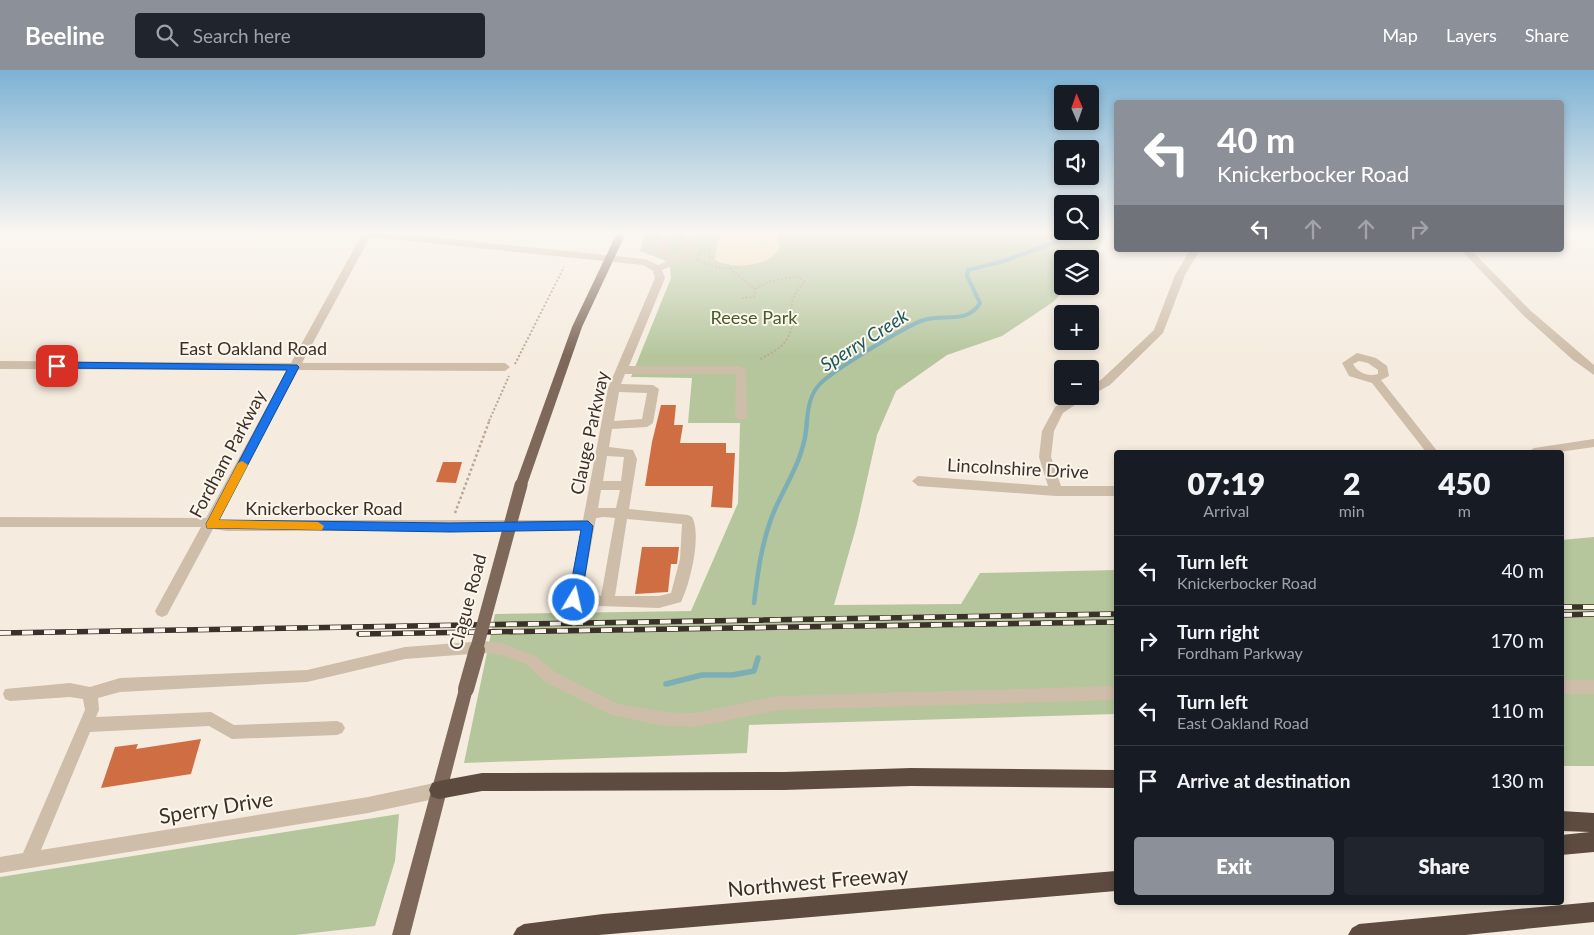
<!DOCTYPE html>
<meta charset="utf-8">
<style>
body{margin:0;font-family:Lato,sans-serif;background:#20242c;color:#f1f3f6;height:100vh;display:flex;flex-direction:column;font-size:19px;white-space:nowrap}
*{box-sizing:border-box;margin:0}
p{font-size:16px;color:#9ea1a6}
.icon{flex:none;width:28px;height:28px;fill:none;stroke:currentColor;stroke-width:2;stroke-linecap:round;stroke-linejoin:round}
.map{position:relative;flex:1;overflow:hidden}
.side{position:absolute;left:1114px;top:380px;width:450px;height:455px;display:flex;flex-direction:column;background:#171b24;border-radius:5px;box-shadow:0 2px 8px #0003}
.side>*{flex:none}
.banner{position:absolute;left:1114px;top:30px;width:450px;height:152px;border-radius:5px;box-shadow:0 2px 8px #0003;background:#8c9099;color:#fff;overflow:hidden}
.needle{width:32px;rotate:358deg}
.tools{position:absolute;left:1054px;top:15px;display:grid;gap:10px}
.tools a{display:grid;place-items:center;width:45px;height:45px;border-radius:5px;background:#171b24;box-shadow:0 2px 8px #0003;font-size:25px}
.pin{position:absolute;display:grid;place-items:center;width:42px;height:42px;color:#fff;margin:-21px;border-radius:10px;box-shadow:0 2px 8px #0006}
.me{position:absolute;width:55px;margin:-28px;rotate:9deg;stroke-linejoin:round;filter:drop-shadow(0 0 4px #0008)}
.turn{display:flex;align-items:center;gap:18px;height:105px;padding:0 20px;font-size:22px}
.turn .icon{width:65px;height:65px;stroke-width:2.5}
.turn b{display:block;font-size:35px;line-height:42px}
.lanes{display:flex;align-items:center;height:48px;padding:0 20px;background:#0003;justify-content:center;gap:25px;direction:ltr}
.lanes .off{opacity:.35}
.eta{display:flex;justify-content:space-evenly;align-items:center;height:85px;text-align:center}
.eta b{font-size:30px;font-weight:800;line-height:35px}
.action{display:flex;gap:10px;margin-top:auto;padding:10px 20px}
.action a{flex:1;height:58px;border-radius:5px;background:#8c9099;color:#fff;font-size:20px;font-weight:800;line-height:58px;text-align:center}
.action a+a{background:#20242c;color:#f1f3f6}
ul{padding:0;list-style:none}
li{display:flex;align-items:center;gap:15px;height:70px;padding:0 20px;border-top:1px solid #363941}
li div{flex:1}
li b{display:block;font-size:19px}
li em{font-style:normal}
header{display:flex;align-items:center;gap:30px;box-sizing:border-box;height:70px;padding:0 25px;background:#8c9099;color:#fff}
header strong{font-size:24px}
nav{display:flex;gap:28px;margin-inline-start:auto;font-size:18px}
.search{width:350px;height:45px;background:#20242c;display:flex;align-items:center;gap:12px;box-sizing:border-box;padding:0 18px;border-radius:5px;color:#9ea1a6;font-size:19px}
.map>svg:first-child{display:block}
.green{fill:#b5c69d}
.sand{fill:#f2e1b4}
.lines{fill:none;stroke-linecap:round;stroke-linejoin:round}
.stream-far2{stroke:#7baeb5;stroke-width:4}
.stream-far1{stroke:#7baeb5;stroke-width:4.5}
.stream{stroke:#7baeb5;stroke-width:5.5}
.building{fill:#cf6e43}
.path-far1{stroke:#bba793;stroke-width:2;stroke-dasharray:2 2;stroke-linecap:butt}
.path{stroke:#bba793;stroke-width:2.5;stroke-dasharray:2.5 2.5;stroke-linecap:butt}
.minor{fill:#cebda9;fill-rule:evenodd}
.major{fill:#7e6859;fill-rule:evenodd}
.highway{fill:#5d4b40;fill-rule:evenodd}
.rail-casing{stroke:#3b302a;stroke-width:5.5}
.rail{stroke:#fcf6ec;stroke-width:4;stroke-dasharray:11;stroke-linecap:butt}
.major-bridge-far1{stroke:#7e6859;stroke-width:13}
.major-bridge{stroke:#7e6859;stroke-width:16}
.route{fill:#1a73e8;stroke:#114b97}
.slow{fill:#f59e0b}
.labels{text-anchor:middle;stroke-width:4;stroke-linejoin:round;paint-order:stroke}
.park-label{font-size:18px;fill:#475c2b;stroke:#fcf6ec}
.street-label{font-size:18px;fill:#3b302a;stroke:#fcf6ec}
.water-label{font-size:19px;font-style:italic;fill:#1b5761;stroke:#fcf6ec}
.near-street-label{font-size:21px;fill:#3b302a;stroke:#fcf6ec}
</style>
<header>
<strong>Beeline</strong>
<div class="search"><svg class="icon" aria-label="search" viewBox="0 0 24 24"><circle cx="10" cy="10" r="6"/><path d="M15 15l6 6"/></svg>Search here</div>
<nav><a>Map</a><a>Layers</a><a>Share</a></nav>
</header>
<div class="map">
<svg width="1594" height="865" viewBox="0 0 1594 865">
<rect width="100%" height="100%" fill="#f5ecdf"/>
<path class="green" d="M645 163H1104L1096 186 1090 192V189H1062V216H1068L1053 232 1002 266 947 285 896 321 877 365 857 454 834 535 961 534 980 503 1116 500V644L749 655 747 683 464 693 495 544 691 541 738 433 740 353H688L692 308 631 307 671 208 670 196 664 190 640 181Z
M1594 467V696H1561V470Z
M399 744 395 791 375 856 295 865H0V807Z"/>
<path class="sand" d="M724 163H776L780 176C773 197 732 200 715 190L717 170Z"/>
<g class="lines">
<path class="stream-far2" d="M807 351C808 338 810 325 819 315 830 302 907 255 924 250 944 244 968 254 980 233L967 206 968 200 1004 191 1059 171 1060 163"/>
<path class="stream-far1" d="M754 533C758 501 762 469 775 439 789 408 806 385 807 349"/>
<path class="stream" d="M666 614 702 605H732L754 601 758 588"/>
</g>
<path class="building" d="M661 335H676L674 355H683L680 373H726V383H735L732 438 711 437 713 416H645L652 372Z
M443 392H462L456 413 436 412Z
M642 477H679L677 494H671L668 522 635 524Z
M201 669 191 704 101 718 115 677 138 674 136 679Z"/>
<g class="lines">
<path class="path-far1" d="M700 180H710L709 194
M697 189 701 177
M696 190 720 198H740
M729 198 755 219 754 227 740 228
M755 219 768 212 797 206 805 212C780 235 800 247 787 269 781 279 769 284 759 290
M515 294 564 197
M489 351 509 306"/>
<path class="path" d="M455 443 490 349"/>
<path class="minor" d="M355 163H392L645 189 658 195 668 191 658 179 661 163H671L668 179 676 187 682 184 685 163H695L690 188 662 200 665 208 629 296H737L746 299 747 347 741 351 735 347 736 304H625L621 314 653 315 659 319 653 353 647 357 612 359 609 377 633 380 637 389 629 439 688 445 692 447C702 465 690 514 681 532L659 538 569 535 567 531 581 460 227 461 213 459 167 545 162 547 157 545 155 541 201 457H0V447L206 448 287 300 0 299V291L291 293 361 166ZM370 167 643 195 653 201 655 208 608 318 583 450H218L298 300 505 301 510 297 505 293H302ZM619 322 647 323 642 349 614 351ZM607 386 624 387 621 411H603ZM601 420H620L616 438H598ZM604 447 615 448 601 526 582 525 596 448ZM627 449 682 454 680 489 671 523 659 526H615Z
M1190 180H1200L1185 205 1163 263 1110 315 1090 326V317L1102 309 1154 260 1175 205Z
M1461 180H1471L1531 241 1594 295V305L1573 290 1524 246Z
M1357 283 1376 288 1387 296 1389 306 1381 310 1438 382H1426L1372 313 1349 306 1342 293ZM1359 291 1368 293 1378 300V304C1368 307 1358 303 1353 294Z
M1074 326H1088L1063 343 1054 361 1051 387 1061 416H1116V426H1056L918 416 912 411 918 406 1048 416 1039 387 1042 361 1055 337Z
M1594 369V377L1559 382H1528L1534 378Z
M484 571 502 573 536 586 555 602 618 634 665 642 695 643 778 626 1116 616V630L778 640 695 657 665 656 611 645 545 612 526 594 502 585 484 583 405 589 307 612 120 622 98 628 99 640 96 647 211 642 234 655 337 651 342 653 345 658 342 663 337 665 232 669 209 656 90 662 41 780 368 727 439 712 445 715 447 720 445 725 439 728 368 743 0 803V787L23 783 85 640 83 629 70 627 10 631 5 629 3 624 5 619 70 613 90 617 120 608 307 600 405 577Z
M1561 610H1594V624H1561Z"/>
<path class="major" d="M617 163H626L582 257 527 415 521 420 517 418 515 415 572 257Z
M466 612 471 614 473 619 410 865H392L459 619 461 614Z"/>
<path class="highway" d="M911 698 1116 700V718L911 716 784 720 482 721 439 729 432 727 429 720 432 713 439 711 482 703 784 702Z
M1561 741 1594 743V782L1561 785V765L1590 762 1561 761Z
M1116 801V821L599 865H513L517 858 524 854 603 844Z
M1594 832V852L1466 865H1348L1352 858 1359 854Z"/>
<g class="rail-casing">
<path id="rail" d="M1561 537H1594
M1561 545 1594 544
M0 563 1116 544
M359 564 1116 552"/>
</g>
<use href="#rail" class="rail"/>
<path class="major-bridge-far1" d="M476 581 521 415"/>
<path class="major-bridge" d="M466 619 477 580"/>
</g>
<linearGradient id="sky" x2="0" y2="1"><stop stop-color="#7cb2d4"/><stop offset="0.57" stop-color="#faf6f1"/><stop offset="1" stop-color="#faf6f1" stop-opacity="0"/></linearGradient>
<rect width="1594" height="285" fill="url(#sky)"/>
<path class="route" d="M57 292 297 295 299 297 219 450 450 453 588 451 593 456 581 530 574 536 568 530 581 460 450 462 207 458 206 454 287 300 53 298 52 296Z"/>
<path class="slow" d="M242 391 248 395 219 450 318 452 324 456 322 460 207 458 206 454 238 393Z"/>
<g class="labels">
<g class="park-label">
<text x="754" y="254">Reese Park</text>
</g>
<g class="street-label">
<text x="253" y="285">East Oakland Road</text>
<text transform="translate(590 363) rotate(-78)" y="6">Clauge Parkway</text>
<text transform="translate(228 384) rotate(-62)" y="6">Fordham Parkway</text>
<text transform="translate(1018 399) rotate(3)" y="6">Lincolnshire Drive</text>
<text x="324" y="445">Knickerbocker Road</text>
<text transform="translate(468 532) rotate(-75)" y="6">Clague Road</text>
</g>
<g class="water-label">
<text transform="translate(864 270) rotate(-32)" y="7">Sperry Creek</text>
</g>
<g class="near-street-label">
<text transform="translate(216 738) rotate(-9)" y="7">Sperry Drive</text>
<text transform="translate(818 812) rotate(-5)" y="7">Northwest Freeway</text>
</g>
</g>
</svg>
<div class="tools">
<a><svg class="needle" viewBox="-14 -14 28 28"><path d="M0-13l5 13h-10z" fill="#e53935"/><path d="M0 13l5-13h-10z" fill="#9ea1a6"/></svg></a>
<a><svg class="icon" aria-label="sound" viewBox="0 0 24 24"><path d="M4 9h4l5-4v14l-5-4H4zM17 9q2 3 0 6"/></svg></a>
<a><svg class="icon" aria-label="search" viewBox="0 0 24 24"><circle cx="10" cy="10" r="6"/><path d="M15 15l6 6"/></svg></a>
<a><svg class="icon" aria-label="layers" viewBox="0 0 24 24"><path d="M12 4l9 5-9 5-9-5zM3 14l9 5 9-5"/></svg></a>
<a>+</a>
<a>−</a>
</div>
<div class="pin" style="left:57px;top:296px;background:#d93025"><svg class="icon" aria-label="arrive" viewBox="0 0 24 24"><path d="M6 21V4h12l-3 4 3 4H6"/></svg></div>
<svg class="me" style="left:574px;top:530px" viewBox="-20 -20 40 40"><circle r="17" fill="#1a73e8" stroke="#fff" stroke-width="3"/><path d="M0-11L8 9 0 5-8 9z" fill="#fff"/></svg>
<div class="banner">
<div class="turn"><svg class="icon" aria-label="left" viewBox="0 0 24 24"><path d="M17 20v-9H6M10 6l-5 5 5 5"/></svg><div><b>40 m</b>Knickerbocker Road</div></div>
<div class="lanes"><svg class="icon" aria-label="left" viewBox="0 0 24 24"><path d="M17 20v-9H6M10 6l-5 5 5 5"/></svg><svg class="icon off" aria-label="ahead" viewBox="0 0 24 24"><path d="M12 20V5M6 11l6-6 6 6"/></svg><svg class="icon off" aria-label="ahead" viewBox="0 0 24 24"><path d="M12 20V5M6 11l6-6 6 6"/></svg><svg class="icon off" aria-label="right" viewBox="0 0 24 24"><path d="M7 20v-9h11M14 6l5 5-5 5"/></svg></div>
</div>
<section class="side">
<div class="eta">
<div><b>07:19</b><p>Arrival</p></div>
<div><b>2</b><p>min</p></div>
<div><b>450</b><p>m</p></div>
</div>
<ul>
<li><svg class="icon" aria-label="left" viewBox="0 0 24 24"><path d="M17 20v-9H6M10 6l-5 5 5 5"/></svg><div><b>Turn left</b><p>Knickerbocker Road</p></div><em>40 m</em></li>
<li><svg class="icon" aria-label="right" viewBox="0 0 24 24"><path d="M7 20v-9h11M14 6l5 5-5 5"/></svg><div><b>Turn right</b><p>Fordham Parkway</p></div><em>170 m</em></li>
<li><svg class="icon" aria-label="left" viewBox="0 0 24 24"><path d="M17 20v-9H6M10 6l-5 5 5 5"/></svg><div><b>Turn left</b><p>East Oakland Road</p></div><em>110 m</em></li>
<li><svg class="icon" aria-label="arrive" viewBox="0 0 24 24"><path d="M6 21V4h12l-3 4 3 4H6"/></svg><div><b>Arrive at destination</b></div><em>130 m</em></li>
</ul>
<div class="action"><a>Exit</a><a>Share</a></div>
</section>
</div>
